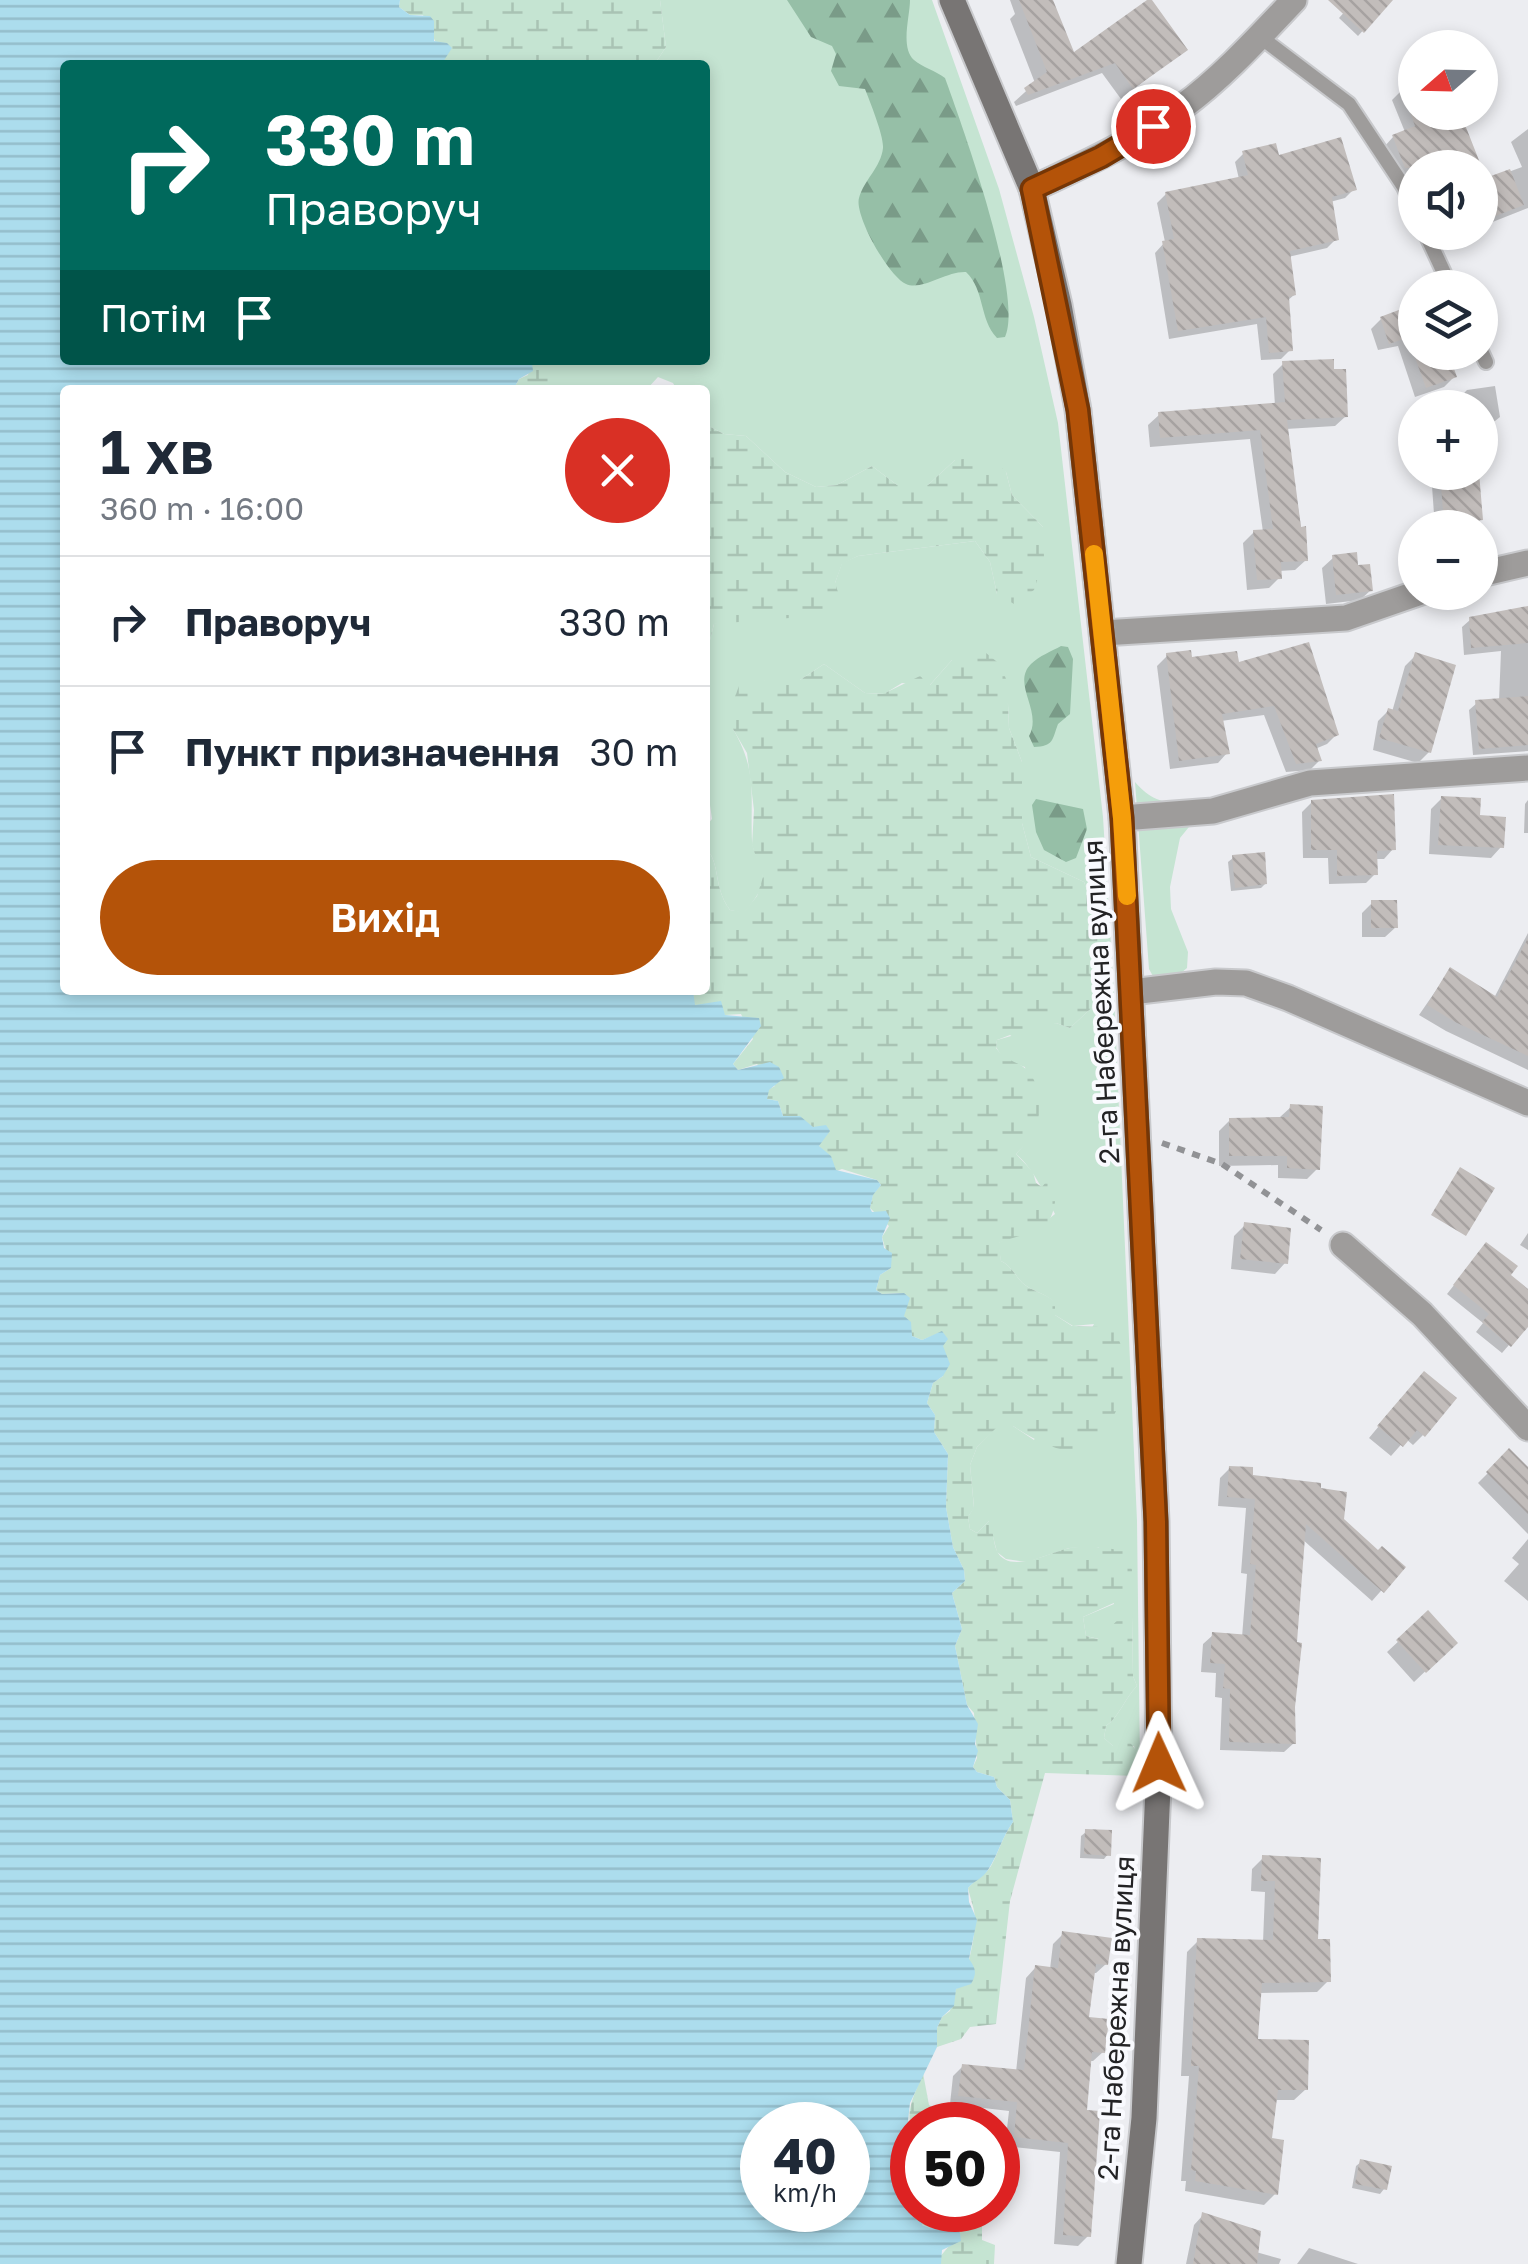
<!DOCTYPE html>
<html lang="uk">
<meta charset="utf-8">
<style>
body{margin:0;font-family:"Golos Text",sans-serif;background:#f6f6f7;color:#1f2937;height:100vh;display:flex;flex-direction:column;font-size:38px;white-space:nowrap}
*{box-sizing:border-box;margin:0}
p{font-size:32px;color:#747a83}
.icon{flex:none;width:55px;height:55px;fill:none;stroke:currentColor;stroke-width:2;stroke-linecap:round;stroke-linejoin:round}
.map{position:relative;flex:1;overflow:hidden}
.drawer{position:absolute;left:60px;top:385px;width:650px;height:610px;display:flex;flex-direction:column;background:#fff;border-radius:10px;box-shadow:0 5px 15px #0003}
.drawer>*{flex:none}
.guide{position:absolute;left:60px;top:60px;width:650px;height:305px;border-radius:10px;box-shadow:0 5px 15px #0003;background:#00695c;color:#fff;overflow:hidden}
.needle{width:65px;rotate:250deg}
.fabs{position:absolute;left:1398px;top:30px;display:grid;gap:20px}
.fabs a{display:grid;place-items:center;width:100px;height:100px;border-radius:50%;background:#fff;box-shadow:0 5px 15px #0003;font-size:50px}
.speed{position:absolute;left:740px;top:2102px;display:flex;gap:20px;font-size:50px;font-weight:700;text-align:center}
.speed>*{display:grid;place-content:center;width:130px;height:130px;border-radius:50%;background:#fff;box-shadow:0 5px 15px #0003;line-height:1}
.speed small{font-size:25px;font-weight:400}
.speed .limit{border:15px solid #d22;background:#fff;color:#111}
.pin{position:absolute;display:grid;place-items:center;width:85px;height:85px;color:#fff;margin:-42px;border:5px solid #fff;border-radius:50%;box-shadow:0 2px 10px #0007}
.me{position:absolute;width:110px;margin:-55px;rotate:359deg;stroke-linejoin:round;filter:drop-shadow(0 0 8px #0008)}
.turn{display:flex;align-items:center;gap:35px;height:210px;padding:0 40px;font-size:45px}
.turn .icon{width:130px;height:130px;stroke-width:2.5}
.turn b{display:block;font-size:70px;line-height:85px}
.then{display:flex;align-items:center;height:95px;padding:0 40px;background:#0003;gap:20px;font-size:38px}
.round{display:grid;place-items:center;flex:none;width:105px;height:105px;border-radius:52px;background:#f6f6f7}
.summary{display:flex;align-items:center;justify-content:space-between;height:170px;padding:0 40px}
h1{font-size:60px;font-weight:600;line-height:75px}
.button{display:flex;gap:20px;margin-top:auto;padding:20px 40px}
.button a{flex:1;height:115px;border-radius:60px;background:#b45309;color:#fff;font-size:40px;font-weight:600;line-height:115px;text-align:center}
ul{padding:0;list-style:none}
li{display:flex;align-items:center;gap:30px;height:130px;padding:0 40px;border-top:2px solid #e0e1e3}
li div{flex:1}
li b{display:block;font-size:38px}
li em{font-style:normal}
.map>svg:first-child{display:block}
.grass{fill:#c5e4d2}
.forest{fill:url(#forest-firs)}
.wetland{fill:url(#wetland-marsh)}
.water{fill:url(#water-rules);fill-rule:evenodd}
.shadow{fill:#0003}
.building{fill:url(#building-back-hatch)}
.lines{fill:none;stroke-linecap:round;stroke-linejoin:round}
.service-casing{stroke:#c8c9cc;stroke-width:18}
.minor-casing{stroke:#c8c9cc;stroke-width:29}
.secondary-casing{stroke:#c8c9cc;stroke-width:29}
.path{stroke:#919295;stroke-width:6;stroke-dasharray:8 8;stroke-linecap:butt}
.service{stroke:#9e9c9b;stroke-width:14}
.minor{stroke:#9e9c9b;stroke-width:25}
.secondary{stroke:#787574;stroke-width:25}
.route-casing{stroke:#753606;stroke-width:25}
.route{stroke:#b45309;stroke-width:18}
.slow{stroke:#f59e0b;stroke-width:18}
.labels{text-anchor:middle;stroke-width:8;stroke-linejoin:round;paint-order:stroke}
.street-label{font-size:28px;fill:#232325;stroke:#f9fafe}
</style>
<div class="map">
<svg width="1528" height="2264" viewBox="0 0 1528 2264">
<defs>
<pattern id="forest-firs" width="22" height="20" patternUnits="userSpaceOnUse" patternTransform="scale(2.5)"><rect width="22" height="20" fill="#96bfa7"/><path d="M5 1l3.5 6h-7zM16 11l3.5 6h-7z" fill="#7a9b88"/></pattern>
<pattern id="wetland-marsh" width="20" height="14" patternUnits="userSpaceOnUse" patternTransform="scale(2.5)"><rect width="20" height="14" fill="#c5e4d2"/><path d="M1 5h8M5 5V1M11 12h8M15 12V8" fill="none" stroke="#a9c3b4"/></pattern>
<pattern id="water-rules" width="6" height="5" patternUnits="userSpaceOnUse" patternTransform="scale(2.5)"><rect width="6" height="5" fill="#acdded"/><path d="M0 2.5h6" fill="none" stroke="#94bdcb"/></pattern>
<pattern id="building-back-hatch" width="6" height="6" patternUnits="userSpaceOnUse" patternTransform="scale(2.5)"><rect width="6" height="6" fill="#c2bdbb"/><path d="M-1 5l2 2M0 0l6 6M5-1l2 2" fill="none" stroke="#a6a2a1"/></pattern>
</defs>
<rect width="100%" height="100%" fill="#ecedf1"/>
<path class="grass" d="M660 0H932L999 189 1034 317 1058 423 1103 817 1114 996 1137 1521 1140 1766 1134 1746H1113L1104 1738 1106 1726C1119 1717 1125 1698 1137 1686L1133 1676 1132 1617 1099 1639 1086 1636 1083 1617 1114 1604 1099 1547 1069 1548 1027 1562 1006 1559 997 1552 989 1521 977 1533 970 1529 968 1517 974 1507 970 1465 977 1447 998 1425 1013 1426 1034 1440 1094 1324 1073 1326 1055 1315 1054 1302C1045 1293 1034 1292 1025 1285 1015 1277 1013 1267 1001 1261L998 1243 1045 1222 1055 1214C1045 1194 1033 1168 1016 1154L1033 1135 1025 1067 1004 1060 996 1047 997 1040 1056 1023 1070 1028 1100 1000 1097 918 1084 882 1031 857 1022 823V762L1009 728 1008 704 952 660 929 686 902 683 884 694 865 693 824 664 800 680H765L733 729C758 772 750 795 752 841 753 854 764 867 763 879 762 891 752 903 744 913L730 910C712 885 722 866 705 846V827L712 819 710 805 705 803V660L714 624 835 583 842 563 858 556 975 541 990 562 997 594 1043 527 1012 495 1006 472 955 460 928 485H897L872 466 837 485 816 487 785 472 746 436 724 434 705 424V390H677L673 383 658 377 646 390H564V360H705V65H654L666 47Z
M1135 782C1157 808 1178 804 1210 801L1180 838 1170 887 1171 909 1188 952 1187 968 1174 979 1154 978 1149 969Z"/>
<path class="forest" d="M787 0H910C910 17 900 47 914 60 922 67 936 71 945 78 962 125 1024 296 1005 337L997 338C979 319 985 290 966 272 946 271 922 291 906 284 889 277 854 215 859 198 864 180 881 167 883 148 884 136 870 102 865 89L839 86 831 71 836 54 832 46 811 37Z
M1061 646 1068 647 1073 659 1070 714 1058 724C1052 740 1054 746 1034 747L1029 736C1043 711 1011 684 1031 664 1039 656 1052 651 1061 646Z
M1036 799 1083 809 1087 829 1076 858 1066 862 1044 850 1036 832 1032 805Z"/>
<path class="wetland" d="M400 0H660L666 47 654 65H441L443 58 423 15H410L399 7Z
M505 360H564V390H513L519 379 528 375 531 363H514Z
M705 424 724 434 746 436 785 472 816 487 837 485 872 466 897 485H928L955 460 989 456 1006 472 1012 495 1043 527 1044 558 1034 590 1014 604 997 594 990 562 975 541 858 556 842 564 835 583 842 604 814 616 714 624 705 660Z
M967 651 986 653 1001 665 1007 682 1009 728 1022 762V823L1031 857 1084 882 1097 918 1100 1000 1070 1028 1056 1023 1020 1042 1010 1035 997 1040 996 1048C1005 1060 1010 1059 1022 1066 1042 1078 1043 1116 1033 1136 1029 1142 1021 1148 1016 1154L1033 1172 1036 1183 1042 1187 1046 1182 1056 1190C1054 1237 1035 1228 999 1243L1001 1261C1013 1267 1015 1277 1025 1285 1034 1292 1045 1293 1055 1302V1315L1072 1326 1112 1327C1140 1371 1121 1421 1083 1453 1056 1451 1036 1441 1013 1426L1006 1431 998 1426 977 1447 970 1465 974 1508 968 1517 970 1529 977 1533 990 1520C993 1529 993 1542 997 1551 1009 1576 1052 1551 1070 1548 1089 1545 1107 1548 1125 1551L1132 1570 1129 1596 1083 1617 1086 1636 1098 1639 1123 1615 1132 1616 1133 1676 1137 1686C1125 1698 1119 1717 1106 1726L1104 1738 1113 1746 1127 1740C1139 1750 1142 1762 1137 1776L1045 1773 1010 1901 996 2024 970 2027 961 2039 937 2047V2028L942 2017 950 2011 956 1989 962 1985C968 1964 975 1941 975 1919 975 1910 970 1898 968 1888 975 1879 985 1876 991 1866 999 1851 1003 1836 1013 1822L1010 1800 997 1787 994 1777 977 1772 973 1767 977 1758 974 1713 967 1705 955 1646 962 1629 952 1593 965 1581 964 1570 953 1547 946 1507 948 1454 934 1432 935 1415 927 1403 933 1383 943 1376 942 1332 922 1340 912 1336 904 1316V1293L882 1294 876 1290 880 1275 891 1268 882 1237 889 1226 870 1208 873 1194 881 1185 877 1180 842 1169 836 1171 819 1146 822 1139 813 1127 783 1116 778 1101 767 1099 768 1090 775 1086 757 1064 738 1070 733 1064 753 1039 741 1014 725 1015 722 1010 694 1005 693 990H705V846C722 866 712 885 730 910L744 912 757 896 763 877 752 845 754 810 747 753 733 729 731 707 739 686 765 680H800L824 664 865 693 883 694 920 676 930 685 952 660Z
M923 2073 929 2105 950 2119 953 2125 920 2124 912 2127C904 2111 917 2090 923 2073Z
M922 2210H982V2240L995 2245 994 2264H941L939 2258 949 2246 955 2227 930 2228 921 2224Z"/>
<path class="water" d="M0 0H400L399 7 410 15 430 16 434 21V41L447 43 452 48 441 65H65V360H483C494 363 520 363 532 363L533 371 519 379 513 390H65V990H693L695 1005 721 1001 725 1015 759 1018 761 1026 733 1064 738 1070 770 1062 779 1067 784 1078 769 1090 767 1099 778 1101 783 1116H800L813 1127 826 1125 830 1131 819 1146 831 1156 836 1170 877 1180 881 1185 873 1195 870 1208 872 1212 886 1211 890 1218 882 1237 884 1248 892 1253 891 1268 880 1275 876 1290 882 1294 904 1293 910 1298 904 1316 911 1322 912 1336 922 1340 942 1331 948 1339 943 1346 950 1364 943 1376 933 1383 927 1403 935 1415 934 1432 948 1454 946 1507 953 1547 964 1570 965 1581 952 1593 962 1629 955 1646 967 1705 978 1724 975 1744 978 1751 973 1767 977 1772 994 1777 997 1787 1010 1800 1013 1822C1002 1837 998 1855 988 1870 982 1879 975 1880 968 1888L969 1902 977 1920 969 1959C976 1969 977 1973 971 1984L956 1989 954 2006 942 2017 937 2028V2047L910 2103 908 2121 912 2127V2210H922V2225L930 2228 955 2227 960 2233 961 2241 942 2250 941 2264H0ZM762 2125H848V2210H762Z"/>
<path class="shadow" d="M1010 0H1051L1073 56 1184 50 1121 99 1102 73 1016 106 1014 102 1035 83 1010 19 1015 14Z
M1355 0H1360L1377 15 1358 36 1339 18Z
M1415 85V201L1384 147 1393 137 1405 132 1392 100 1401 91Z
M1528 129V208L1480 227V170L1484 181 1522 167 1511 142Z
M1244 153 1277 159 1354 189 1345 198 1330 202 1336 239 1327 248 1288 257 1294 295 1287 301 1290 350 1281 359 1261 360 1257 324 1169 339 1155 253 1165 242 1157 203 1166 194 1239 179 1235 162Z
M1415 307V352L1454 377 1444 387 1415 397 1398 346 1378 350 1371 329 1381 319Z
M1283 364 1346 416 1335 426 1286 429 1306 560 1295 570 1279 571V578L1269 588 1247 590 1243 543 1254 532H1263L1250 439 1150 447 1148 425 1159 415 1275 406 1273 374Z
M1495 386 1500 417 1495 421 1480 424V408H1464L1462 395 1467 390Z
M1431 472H1477L1481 519 1473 528H1435Z
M1333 558 1356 568 1371 590 1360 600 1326 604 1322 568Z
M1528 609V751L1473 755 1469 710 1477 703 1499 701 1501 651 1464 655 1462 627 1470 620Z
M1416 655 1429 752 1418 763 1373 750 1378 721 1388 711 1392 712 1405 666Z
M1167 656 1237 665 1337 734 1327 744 1315 749 1319 761 1310 770 1286 772 1264 715 1221 721 1227 753 1218 763 1170 769 1157 666Z
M1442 798 1478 818 1501 847 1491 858 1429 854 1431 809Z
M1528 800V833H1524L1525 804Z
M1312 802 1393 849 1384 859H1375V874L1366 883 1329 884 1328 858H1303L1302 812Z
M1233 858 1266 883 1261 888 1231 891 1228 862Z
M1372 903 1396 927 1385 937H1362V913Z
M1528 933V1070L1446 1031 1419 1015 1450 970 1494 998Z
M1291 1107 1317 1169 1307 1179 1278 1178V1165L1219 1166V1131L1230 1120 1280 1117Z
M1245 1225 1285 1263 1275 1274 1231 1269 1234 1236Z
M1528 1233V1250L1520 1245Z
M1473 1261 1528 1292V1323L1502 1353 1476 1332 1483 1323 1447 1294Z
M1414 1384 1423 1435 1413 1445 1406 1439 1391 1456 1369 1438Z
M1509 1452 1528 1470V1534L1478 1483Z
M1230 1468 1341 1520 1378 1553 1402 1567 1372 1601 1302 1539 1292 1707 1294 1743 1284 1752 1220 1750 1222 1698 1215 1697 1216 1673 1201 1672 1203 1644 1213 1635 1242 1637 1247 1574 1241 1573 1246 1508 1218 1506 1220 1478Z
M1528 1539V1601L1504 1581 1519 1564 1512 1558Z
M1428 1614 1455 1643 1414 1682 1387 1652Z
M1086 1832 1108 1854 1104 1859 1080 1858 1081 1836Z
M1263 1858 1315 1942 1328 1981 1317 1992 1259 1993 1255 2042 1306 2089 1294 2100H1274L1270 2141 1275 2194 1264 2205 1185 2191 1186 2181H1181L1189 2076H1181L1187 1952 1198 1941 1263 1942 1265 1892 1251 1891 1252 1869Z
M1063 1934 1106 1964 1096 1973H1092L1086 2019 1103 2052 1093 2061H1089L1084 2112 1088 2236 1078 2246 1054 2244 1060 2152 1005 2146 1009 2111 950 2104 953 2076 963 2066 1016 2072 1026 1978 1035 1968 1050 1969 1053 1944Z
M1361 2162 1384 2189 1380 2194 1352 2188 1356 2166Z
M1203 2215 1256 2252 1281 2259 1279 2264H1186L1194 2225Z
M1309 2248 1358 2264H1297Z"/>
<path class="building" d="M1019 0H1053L1074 52 1147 0H1152L1188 50 1133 89 1115 63 1028 95 1024 88 1047 72Z
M1328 0H1393L1364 33Z
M1410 112H1460L1482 168H1405L1392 135 1415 126Z
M1341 137 1357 190 1332 197 1339 240 1290 251 1296 295 1289 297 1293 351 1269 353 1266 317 1178 331 1162 241 1174 239 1165 192 1248 175 1242 151 1276 143 1279 155Z
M1510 169 1524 205 1480 222V180Z
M1415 304V335L1389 344 1380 317Z
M1413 352H1448L1457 377 1426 388Z
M1334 359V369H1346L1348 417 1287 420 1301 527 1306 526 1308 561 1281 562 1282 579 1257 580 1253 530 1273 529 1260 430 1160 438 1158 412 1285 402 1282 361Z
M1440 472H1479L1483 520 1444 524Z
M1357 552 1358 565 1370 564 1373 591 1336 595 1332 555Z
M1528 606V643L1471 648 1469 617Z
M1309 642 1339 735 1316 744 1322 761 1296 764 1274 706 1222 714 1230 754 1179 761 1166 653 1191 650 1192 657 1237 651 1239 662Z
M1415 652 1456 665 1431 753 1379 738 1388 708 1398 711Z
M1528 696V745L1479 749 1475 700Z
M1394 794 1396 850 1377 851 1378 875 1337 876V850H1311V800Z
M1441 796 1481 798 1480 815 1506 817 1504 848 1438 845Z
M1265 852 1267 884 1235 888 1232 855Z
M1371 900H1397L1398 928H1371Z
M1528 938V1056L1455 1022 1427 1005 1450 967 1497 997Z
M1290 1104 1323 1106 1320 1170 1287 1168V1156H1229V1118L1289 1117Z
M1460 1167 1495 1188 1466 1236 1431 1215Z
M1244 1222 1291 1228 1288 1264 1240 1259Z
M1486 1242 1518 1266 1511 1275 1528 1289V1327L1511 1347 1482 1322 1489 1314 1453 1285Z
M1424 1371 1457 1398 1425 1437 1417 1430 1403 1447 1377 1426Z
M1509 1448 1528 1467V1514L1486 1472Z
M1229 1466 1253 1467V1475L1321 1483V1488L1347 1492 1344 1519 1378 1550 1382 1546 1406 1567 1384 1593 1306 1524 1297 1642 1302 1643 1295 1707 1296 1744 1229 1742 1230 1689 1223 1688 1225 1664 1210 1663 1212 1632 1250 1635 1256 1565 1250 1564 1255 1499 1227 1497Z
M1428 1610 1458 1643 1426 1673 1396 1640Z
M1085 1829 1112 1830 1111 1856 1084 1854Z
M1262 1855 1321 1858 1318 1939H1330L1331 1982 1262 1983 1258 2039 1309 2040 1308 2090H1278L1272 2138 1284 2140 1278 2195 1195 2181 1196 2171 1191 2170 1199 2066H1191L1197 1938 1273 1940 1275 1881H1261Z
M1062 1931 1112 1938 1108 1965 1096 1964 1089 2017 1109 2019 1105 2053 1092 2052 1087 2110 1100 2111 1091 2237 1063 2235 1068 2143 1014 2137 1017 2102 958 2096 962 2064 1024 2070 1035 1965 1058 1968Z
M1360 2159 1392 2166 1387 2190 1355 2184Z
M1202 2212 1261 2231 1257 2264H1193Z"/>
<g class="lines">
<g class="service-casing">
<path id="service" d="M1259 36 1349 104 1404 187 1415 211
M1425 232 1451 288
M1480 349 1486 362"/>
</g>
<g class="minor-casing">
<path id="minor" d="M1032 189C1083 165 1136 141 1182 107 1223 77 1259 37 1294 0
M1480 574 1528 563
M1103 633 1346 618 1421 592
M1122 818 1213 811 1310 783 1528 768
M1131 992 1216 982 1246 983 1288 998 1528 1103
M1343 1245 1422 1314 1528 1428"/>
</g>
<g class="secondary-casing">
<path id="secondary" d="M952 0 1032 189 1059 305 1078 410 1122 818 1156 1521 1159 1763 1144 2118 1129 2264"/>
</g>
<path class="path" d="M1162 1143 1222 1164 1321 1230"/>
<use href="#service" class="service"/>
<use href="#minor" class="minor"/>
<use href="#secondary" class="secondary"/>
</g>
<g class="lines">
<g class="route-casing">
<path id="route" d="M1153 126 1101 157 1032 189 1078 410 1122 818 1156 1522 1159 1763"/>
</g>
<use href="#route" class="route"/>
<path class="slow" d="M1094 554 1122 818 1127 896"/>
</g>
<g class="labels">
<g class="street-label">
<text transform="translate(1101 1002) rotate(-93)" y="10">2-га Набережна вулиця</text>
<text transform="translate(1116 2018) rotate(-87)" y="10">2-га Набережна вулиця</text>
</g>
</g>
</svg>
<div class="fabs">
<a><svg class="needle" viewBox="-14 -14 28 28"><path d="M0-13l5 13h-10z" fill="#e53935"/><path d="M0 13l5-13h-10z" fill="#747a83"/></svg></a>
<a><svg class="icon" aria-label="sound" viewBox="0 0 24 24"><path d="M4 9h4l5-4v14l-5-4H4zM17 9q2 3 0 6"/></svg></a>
<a><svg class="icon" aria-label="layers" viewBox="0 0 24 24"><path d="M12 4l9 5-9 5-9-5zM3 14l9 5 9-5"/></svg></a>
<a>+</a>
<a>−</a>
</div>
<div class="speed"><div>40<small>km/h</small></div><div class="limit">50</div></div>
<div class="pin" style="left:1153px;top:126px;background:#d93025"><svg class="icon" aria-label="arrive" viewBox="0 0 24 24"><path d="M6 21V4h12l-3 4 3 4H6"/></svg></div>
<svg class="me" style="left:1159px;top:1763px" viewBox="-20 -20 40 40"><path d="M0-17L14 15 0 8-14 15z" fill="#b45309" stroke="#fff" stroke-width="4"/></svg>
<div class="guide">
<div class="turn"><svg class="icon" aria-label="right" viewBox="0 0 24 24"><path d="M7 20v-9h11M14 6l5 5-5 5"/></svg><div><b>330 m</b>Праворуч</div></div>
<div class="then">Потім<svg class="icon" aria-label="arrive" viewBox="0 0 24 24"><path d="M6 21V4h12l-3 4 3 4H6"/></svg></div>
</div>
<section class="drawer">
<div class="summary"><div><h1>1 хв</h1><p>360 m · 16:00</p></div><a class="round" style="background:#d93025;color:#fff"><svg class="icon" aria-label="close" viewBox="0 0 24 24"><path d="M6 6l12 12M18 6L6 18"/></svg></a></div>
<ul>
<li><svg class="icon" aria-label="right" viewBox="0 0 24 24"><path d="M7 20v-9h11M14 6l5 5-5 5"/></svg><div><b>Праворуч</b></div><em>330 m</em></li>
<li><svg class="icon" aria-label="arrive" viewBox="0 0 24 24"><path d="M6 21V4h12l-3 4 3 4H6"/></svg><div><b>Пункт призначення</b></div><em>30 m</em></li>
</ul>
<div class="button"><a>Вихід</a></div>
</section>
</div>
